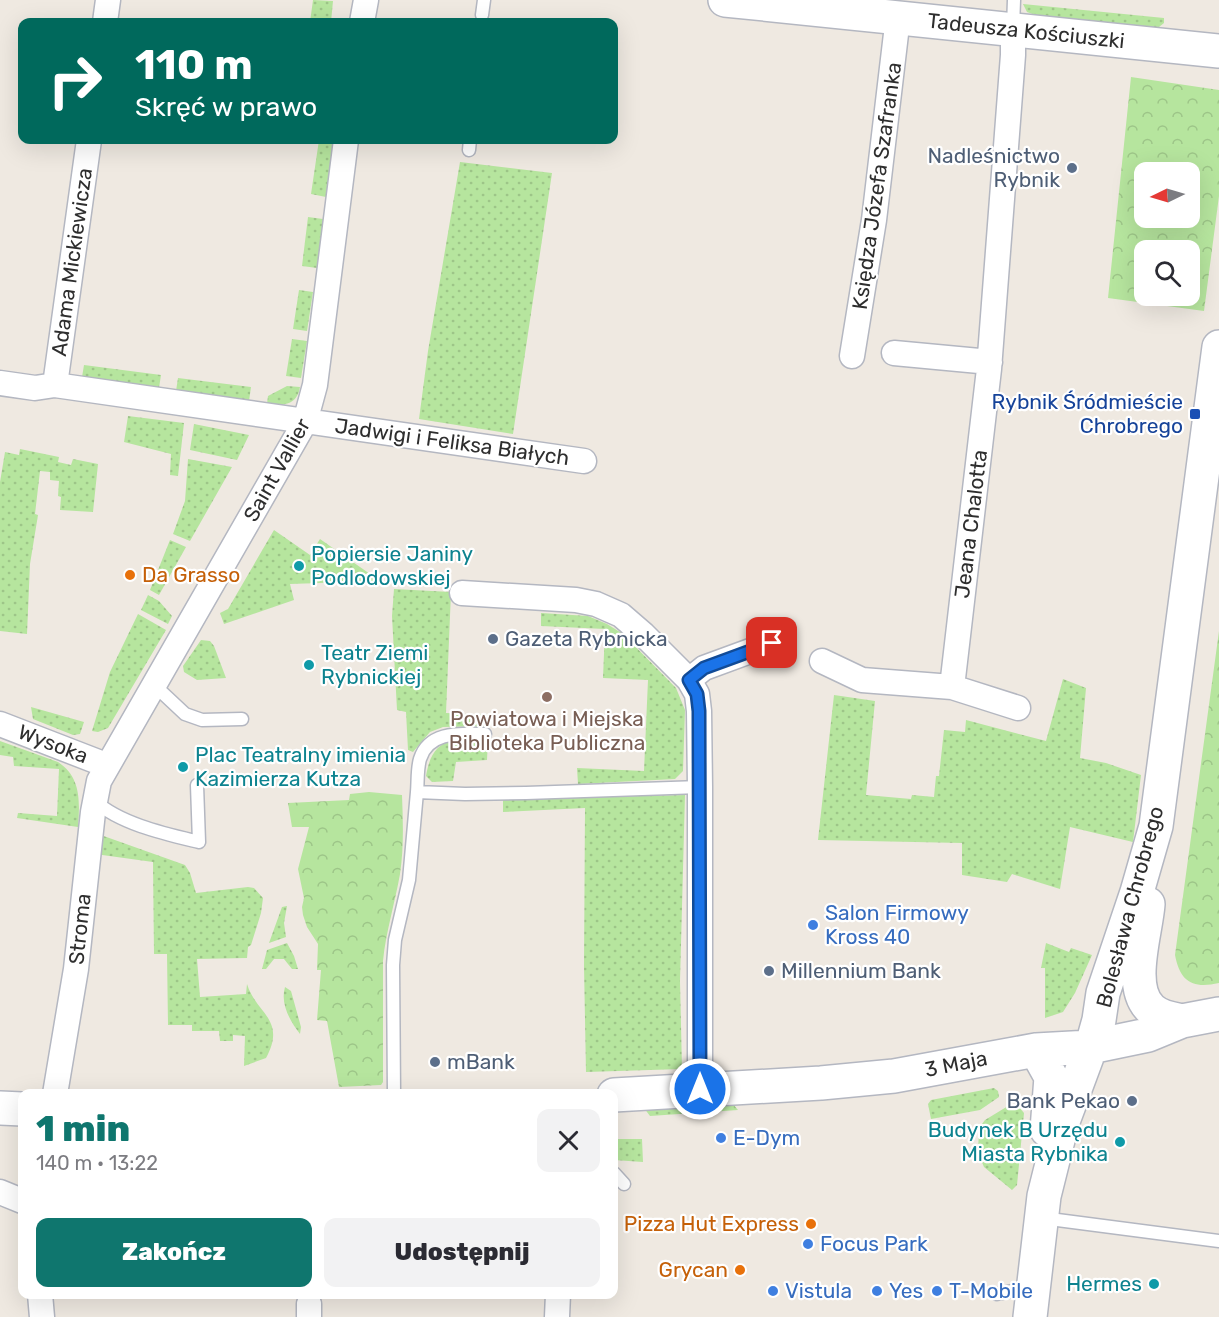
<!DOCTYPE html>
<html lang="pl">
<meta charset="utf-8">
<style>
body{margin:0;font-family:Rubik,sans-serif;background:#f2f2f3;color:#2b2b33;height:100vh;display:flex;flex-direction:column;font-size:22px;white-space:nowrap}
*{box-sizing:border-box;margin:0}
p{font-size:20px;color:#7c7c81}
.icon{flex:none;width:33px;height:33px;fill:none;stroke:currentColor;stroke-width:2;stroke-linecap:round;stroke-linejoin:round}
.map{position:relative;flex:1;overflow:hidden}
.drawer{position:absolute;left:18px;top:1089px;width:600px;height:210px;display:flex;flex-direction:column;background:#fff;border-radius:12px;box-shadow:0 6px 24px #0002}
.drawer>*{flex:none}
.hud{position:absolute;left:18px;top:18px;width:600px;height:126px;border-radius:12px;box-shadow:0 6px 24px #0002;background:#00695c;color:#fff;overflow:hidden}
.needle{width:39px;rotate:265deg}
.controls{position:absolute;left:1134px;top:162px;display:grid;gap:12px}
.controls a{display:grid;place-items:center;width:66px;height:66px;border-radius:12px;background:#fff;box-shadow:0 6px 24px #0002;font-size:30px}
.pin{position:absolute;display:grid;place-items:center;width:51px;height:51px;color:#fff;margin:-26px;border-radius:12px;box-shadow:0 3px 9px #0006}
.me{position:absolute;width:66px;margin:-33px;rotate:0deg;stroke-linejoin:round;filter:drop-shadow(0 0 4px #0008)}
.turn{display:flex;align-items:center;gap:21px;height:126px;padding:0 18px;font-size:27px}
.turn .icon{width:78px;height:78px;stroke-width:2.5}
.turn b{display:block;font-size:42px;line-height:51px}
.round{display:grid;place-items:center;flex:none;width:63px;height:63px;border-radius:12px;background:#f2f2f3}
.overview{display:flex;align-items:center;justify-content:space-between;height:102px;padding:0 18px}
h1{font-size:36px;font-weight:800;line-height:45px;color:#0f766e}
.button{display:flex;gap:12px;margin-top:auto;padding:12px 18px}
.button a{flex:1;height:69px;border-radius:12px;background:#0f766e;color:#fff;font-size:24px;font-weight:800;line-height:69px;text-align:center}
.button a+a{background:#f2f2f3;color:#2b2b33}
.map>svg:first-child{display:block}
.grass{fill:url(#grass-dots)}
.park{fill:url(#park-crowns);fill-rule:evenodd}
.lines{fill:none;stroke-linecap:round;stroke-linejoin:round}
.lane-casing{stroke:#b4b7c1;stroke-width:15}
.street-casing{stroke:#b4b7c1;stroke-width:27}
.secondary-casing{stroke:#b4b7c1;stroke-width:36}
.lane{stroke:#fff;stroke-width:12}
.street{stroke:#fff;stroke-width:24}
.secondary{stroke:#fff;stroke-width:33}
.route-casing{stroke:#114b97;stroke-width:15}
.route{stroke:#1a73e8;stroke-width:10}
.service-dot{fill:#5c6f8a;stroke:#fff;stroke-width:2}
.transit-dot{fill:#1a4fb4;stroke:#fff;stroke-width:2}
.culture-dot{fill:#0f9aa8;stroke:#fff;stroke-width:2}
.food-dot{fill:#e8710a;stroke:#fff;stroke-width:2}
.education-dot{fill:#8d6e63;stroke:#fff;stroke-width:2}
.shop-dot{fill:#3f7fe0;stroke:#fff;stroke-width:2}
.labels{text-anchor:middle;stroke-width:4.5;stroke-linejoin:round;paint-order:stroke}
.street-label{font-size:21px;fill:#2e2e2e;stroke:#fff}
.service-label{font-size:21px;fill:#4e5e75;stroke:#fff;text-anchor:start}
.transit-label{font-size:21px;fill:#164399;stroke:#fff;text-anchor:end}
.culture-label{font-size:21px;fill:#0d838f;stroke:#fff;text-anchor:start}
.food-label{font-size:21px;fill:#c56008;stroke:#fff;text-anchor:end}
.education-label{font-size:21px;fill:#785e54;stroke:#fff}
.shop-label{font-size:21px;fill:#366cbe;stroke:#fff;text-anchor:start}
</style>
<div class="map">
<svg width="1219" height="1317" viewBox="0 0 1219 1317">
<defs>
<pattern id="grass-dots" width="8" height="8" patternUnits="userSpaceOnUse" patternTransform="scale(1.5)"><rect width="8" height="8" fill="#b6e59e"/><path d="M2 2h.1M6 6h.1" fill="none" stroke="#9dc588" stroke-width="1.8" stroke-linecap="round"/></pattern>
<pattern id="park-crowns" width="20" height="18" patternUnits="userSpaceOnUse" patternTransform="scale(1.5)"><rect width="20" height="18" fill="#b6e59e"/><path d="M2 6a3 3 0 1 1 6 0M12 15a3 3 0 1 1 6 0" fill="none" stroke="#9dc588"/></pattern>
</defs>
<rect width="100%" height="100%" fill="#efe9e1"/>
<path class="grass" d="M313 0 333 1 331 22H310Z
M1023 4 1164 18V23L1159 27H1154L1035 15 1027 12Z
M319 140H334L326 197 311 194Z
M460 162 552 173 513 434 419 419 428 351Z
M308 217 323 219 317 268 302 266Z
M299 290 313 292 307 331 293 329Z
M292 339 307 341 301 378 286 376Z
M84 365 161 375 159 388 82 377Z
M178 378 251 387 249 401 176 391Z
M287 386 300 387C297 406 282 406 267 404L268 396Z
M128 416 184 423 178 476 170 475 171 454 124 442Z
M194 424 249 435 237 460 190 450Z
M20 449 59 457 58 462 71 465 73 459 98 464 93 512 60 510 61 497 58 496 59 481 50 480V472L40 471 35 514 38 515 30 564 27 634 0 631V482L5 452 19 455Z
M188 459 232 467 190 541 173 534 185 501Z
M274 530 310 555 320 539 380 581 290 584 294 600 224 624 220 613 228 609Z
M170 540 186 547 159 595 150 590Z
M394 589 451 592 446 713 489 715V726L443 727 430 732 413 752 408 750 406 712 397 710 392 616Z
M148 595 159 601 172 616 168 624 141 610Z
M541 613 588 616 607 624 623 634 676 688 685 710 683 771 675 779 578 784 577 768 644 771 648 680 603 678 605 629 541 626Z
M138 614 166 630 108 728 98 732 92 731 110 672Z
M201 640 210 641 214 646 226 678 197 680 184 672 183 666Z
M1063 679 1086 688 1080 758 1106 763 1141 775 1133 842 1070 827 1060 889 1012 874 1007 882 962 875V843L818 840 834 695 875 701 866 795 911 799 912 795 934 797 936 776H939L944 730 965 732 966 720 1046 741Z
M31 707 84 722 80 734 73 735 33 719Z
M488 739 487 760 456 762 453 781 432 782 426 776C433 735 453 740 488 739Z
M0 741 58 762C81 777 80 801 78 827L17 818 18 813 57 816 59 769 14 766 13 757 0 755Z
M685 795 680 981 682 1069 586 1072 584 966 585 808 503 812V799Z
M98 834 185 865 190 873 196 893 248 887 254 888 263 898 261 913 251 945 248 947 247 958 197 959 200 997 246 994 247 984C256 1014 287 1019 266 1058L244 1066 245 1036 233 1035V1041H220L219 1031H192V1025H168L167 954H154L153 862 95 854Z
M287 906 284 923 286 937 269 943 282 907Z
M287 943 294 956 298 969H292L284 959H274L266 969H262L267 950Z
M1046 943 1069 952 1071 948 1092 955 1075 993 1063 1012 1045 1018V968H1041Z
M285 987 291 991 301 1027 300 1034C290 1021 280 1004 285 987Z
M994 1088 998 1091 999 1097 980 1110 931 1119 928 1104 931 1100Z
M733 1104 738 1110 650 1116 644 1108Z
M1008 1106 1019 1107 1024 1113 1017 1185 1012 1190 984 1167 978 1153 979 1128 985 1120Z
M614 1139H642L643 1162 614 1160Z"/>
<path class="park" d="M1131 77 1219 90V196L1204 311 1108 298ZM1144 172H1190V218H1144ZM1144 250H1190V296H1144Z
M1219 631V983C1193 989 1180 982 1175 955Z
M369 792 402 795C403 821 404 848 400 874 395 903 386 931 383 961V1082L381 1085 339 1087 327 1021 317 1020 321 970H317L318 944 307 927 303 915 302 907 304 898 298 869 309 827H292L288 803 349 800 350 794Z"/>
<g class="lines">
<g class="lane-casing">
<path id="lane" d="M482 15 484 0
M1013 27 1014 0
M469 150 470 140
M153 684 185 714 202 720 242 719
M417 792C418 781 417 769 420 759 429 730 462 734 485 734
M95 801C120 824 166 834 199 842L197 785
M394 1094 393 965 395 940 409 880 417 792 465 794 526 793 700 787
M614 1173 624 1184
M1042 1218 1219 1241
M997 1294 1032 1287"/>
</g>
<g class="street-casing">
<path id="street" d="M105 22 108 0
M362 22 366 0
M894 353 990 362
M852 356 874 220 898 17
M0 383 35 388 55 385 584 461
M55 385 89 140
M462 593 576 600 596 604 621 615 643 634 689 680 697 694 699 711 700 787V1089
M822 661 862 680 952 687 989 369 1013 55V28
M689 680 704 668 772 643
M952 687 1018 708
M0 724 106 765
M55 1094 76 969 93 812 99 781 305 422 315 385 346 140
M0 1192 22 1201
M40 1294 42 1317
M309 1304V1317
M557 1317 558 1294"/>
</g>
<g class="secondary-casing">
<path id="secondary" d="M725 0 1219 51
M1148 904C1146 933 1127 987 1151 1009 1159 1017 1172 1019 1182 1021
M1036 1050 1051 1077 1047 1130
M614 1095 821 1083 894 1076 1036 1050 1090 1047 1148 1035 1182 1021 1219 1014
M0 1108 22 1109
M1030 1317 1044 1196 1062 1124 1094 1038 1099 1020 1103 993 1137 892 1156 826 1219 347"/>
</g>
<use href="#lane" class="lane"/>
<use href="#street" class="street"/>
<use href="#secondary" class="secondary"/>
</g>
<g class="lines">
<g class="route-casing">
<path id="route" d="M700 1089 699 711 697 694 689 680 704 668 772 643"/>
</g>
<use href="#route" class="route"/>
</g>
<g class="service-dot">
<circle cx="1072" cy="168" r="6"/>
<circle cx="493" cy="639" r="6"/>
<circle cx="769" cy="971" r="6"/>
<circle cx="435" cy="1062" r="6"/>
<circle cx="1132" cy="1101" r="6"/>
</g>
<rect class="transit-dot" x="1189" y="408" width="12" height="12" rx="3"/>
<g class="culture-dot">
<circle cx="299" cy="566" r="6"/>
<circle cx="309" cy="665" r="6"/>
<circle cx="183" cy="767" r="6"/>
<circle cx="1120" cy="1142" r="6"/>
<circle cx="1154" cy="1284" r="6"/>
</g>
<g class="food-dot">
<circle cx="130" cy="575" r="6"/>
<circle cx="811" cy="1224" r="6"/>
<circle cx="740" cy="1270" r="6"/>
</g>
<circle class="education-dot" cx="547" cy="697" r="6"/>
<g class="shop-dot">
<circle cx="813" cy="925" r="6"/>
<circle cx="721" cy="1138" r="6"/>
<circle cx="808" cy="1244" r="6"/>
<circle cx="773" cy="1291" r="6"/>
<circle cx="877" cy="1291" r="6"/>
<circle cx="937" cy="1291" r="6"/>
</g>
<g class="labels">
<g class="street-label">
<text transform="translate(1026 31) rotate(6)" y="7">Tadeusza Kościuszki</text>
<text transform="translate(877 186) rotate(-82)" y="7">Księdza Józefa Szafranka</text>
<text transform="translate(72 262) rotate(-82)" y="7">Adama Mickiewicza</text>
<text transform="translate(452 442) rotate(8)" y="7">Jadwigi i Feliksa Białych</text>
<text transform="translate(277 470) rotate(-61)" y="7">Saint Vallier</text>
<text transform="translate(971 524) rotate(-83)" y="7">Jeana Chalotta</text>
<text transform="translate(53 744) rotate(21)" y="7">Wysoka</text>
<text transform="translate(1130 907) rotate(-75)" y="7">Bolesława Chrobrego</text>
<text transform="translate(80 929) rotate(-84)" y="7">Stroma</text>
<text transform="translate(956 1064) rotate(-11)" y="7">3 Maja</text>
</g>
<g class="service-label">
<text x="1060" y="163" text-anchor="end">Nadleśnictwo<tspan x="1060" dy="24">Rybnik</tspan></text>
<text x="505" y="646">Gazeta Rybnicka</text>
<text x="781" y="978">Millennium Bank</text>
<text x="447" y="1069">mBank</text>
<text x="1120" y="1108" text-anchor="end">Bank Pekao</text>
</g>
<g class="transit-label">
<text x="1183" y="409">Rybnik Śródmieście<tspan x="1183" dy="24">Chrobrego</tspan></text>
</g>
<g class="culture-label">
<text x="311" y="561">Popiersie Janiny<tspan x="311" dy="24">Podlodowskiej</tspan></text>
<text x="321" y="660">Teatr Ziemi<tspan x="321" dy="24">Rybnickiej</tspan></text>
<text x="195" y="762">Plac Teatralny imienia<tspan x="195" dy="24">Kazimierza Kutza</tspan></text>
<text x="1108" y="1137" text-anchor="end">Budynek B Urzędu<tspan x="1108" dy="24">Miasta Rybnika</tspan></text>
<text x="1142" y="1291" text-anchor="end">Hermes</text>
</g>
<g class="food-label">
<text x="142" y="582" text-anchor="start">Da Grasso</text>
<text x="799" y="1231">Pizza Hut Express</text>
<text x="728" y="1277">Grycan</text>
</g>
<g class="education-label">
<text x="547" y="726">Powiatowa i Miejska<tspan x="547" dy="24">Biblioteka Publiczna</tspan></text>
</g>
<g class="shop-label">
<text x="825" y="920">Salon Firmowy<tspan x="825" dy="24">Kross 40</tspan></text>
<text x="733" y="1145">E-Dym</text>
<text x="820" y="1251">Focus Park</text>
<text x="785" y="1298">Vistula</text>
<text x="889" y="1298">Yes</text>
<text x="949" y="1298">T-Mobile</text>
</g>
</g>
</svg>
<div class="controls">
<a><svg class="needle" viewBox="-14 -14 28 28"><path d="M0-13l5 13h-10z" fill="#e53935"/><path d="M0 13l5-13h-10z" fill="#7c7c81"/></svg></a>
<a><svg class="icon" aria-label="search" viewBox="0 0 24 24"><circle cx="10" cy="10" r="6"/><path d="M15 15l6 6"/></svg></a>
</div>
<div class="pin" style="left:772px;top:643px;background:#d93025"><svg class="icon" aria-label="arrive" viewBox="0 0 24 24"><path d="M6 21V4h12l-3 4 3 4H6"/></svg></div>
<svg class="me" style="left:700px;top:1089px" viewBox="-20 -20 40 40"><circle r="17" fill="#1a73e8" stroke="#fff" stroke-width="3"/><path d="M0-11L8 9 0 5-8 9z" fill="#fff"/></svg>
<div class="hud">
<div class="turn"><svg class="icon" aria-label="right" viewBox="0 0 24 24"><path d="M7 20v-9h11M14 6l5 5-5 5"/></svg><div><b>110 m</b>Skręć w prawo</div></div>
</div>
<section class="drawer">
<div class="overview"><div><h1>1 min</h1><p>140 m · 13:22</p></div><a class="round"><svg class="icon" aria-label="close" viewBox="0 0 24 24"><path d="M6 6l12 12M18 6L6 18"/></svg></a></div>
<div class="button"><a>Zakończ</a><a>Udostępnij</a></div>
</section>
</div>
